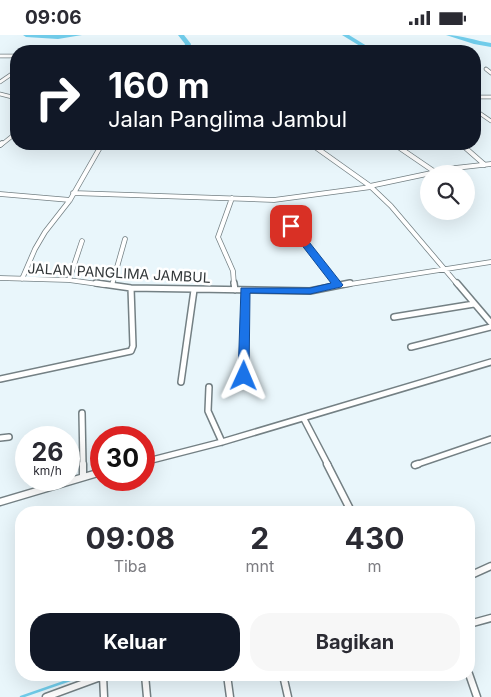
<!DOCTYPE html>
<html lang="id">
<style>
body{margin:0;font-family:Inter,sans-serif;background:#f7f7f7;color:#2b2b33;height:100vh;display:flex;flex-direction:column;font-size:19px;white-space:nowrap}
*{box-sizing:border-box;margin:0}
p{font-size:16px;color:#7c7c81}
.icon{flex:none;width:28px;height:28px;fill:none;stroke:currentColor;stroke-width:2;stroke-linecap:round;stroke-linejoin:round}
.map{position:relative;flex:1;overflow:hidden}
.sheet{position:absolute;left:15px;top:471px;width:460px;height:175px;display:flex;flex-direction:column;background:#fff;border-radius:20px;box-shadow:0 5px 20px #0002}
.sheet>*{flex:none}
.banner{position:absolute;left:10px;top:10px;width:471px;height:105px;border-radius:20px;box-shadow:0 5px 20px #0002;background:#111827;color:#fff;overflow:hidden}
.tools{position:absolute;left:420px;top:130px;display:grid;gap:10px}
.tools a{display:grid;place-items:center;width:55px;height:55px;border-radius:50%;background:#fff;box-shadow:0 5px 20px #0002;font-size:25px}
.speed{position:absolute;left:15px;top:391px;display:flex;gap:10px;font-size:25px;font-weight:700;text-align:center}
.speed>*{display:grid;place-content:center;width:65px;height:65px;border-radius:50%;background:#fff;box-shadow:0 5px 20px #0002;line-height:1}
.speed small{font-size:12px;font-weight:400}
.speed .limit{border:8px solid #d22;background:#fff;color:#111}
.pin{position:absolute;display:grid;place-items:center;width:42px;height:42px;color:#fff;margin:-21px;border-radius:10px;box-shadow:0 2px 8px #0006}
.me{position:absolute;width:55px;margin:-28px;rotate:1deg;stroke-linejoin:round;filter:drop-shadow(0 0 4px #0008)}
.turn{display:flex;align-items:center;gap:18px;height:105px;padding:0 15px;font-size:22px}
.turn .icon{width:65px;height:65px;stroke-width:2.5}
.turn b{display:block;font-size:35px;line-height:42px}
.eta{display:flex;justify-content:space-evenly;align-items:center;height:85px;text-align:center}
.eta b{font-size:30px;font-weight:700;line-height:35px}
.button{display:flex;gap:10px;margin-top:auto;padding:10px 15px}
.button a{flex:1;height:58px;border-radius:20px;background:#111827;color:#fff;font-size:20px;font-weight:700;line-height:58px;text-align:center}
.button a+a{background:#f7f7f7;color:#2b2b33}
.status{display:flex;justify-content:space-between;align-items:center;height:35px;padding:0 25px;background:#fff;direction:ltr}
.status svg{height:14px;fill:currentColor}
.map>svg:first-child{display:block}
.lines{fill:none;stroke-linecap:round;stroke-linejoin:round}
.stream{stroke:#71cdeb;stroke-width:2.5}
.river{fill:#71cdeb;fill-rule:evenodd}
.street-far3-casing{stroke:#748084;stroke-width:4.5}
.street-far2-casing{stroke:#748084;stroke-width:5.5}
.street-far1-casing{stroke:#748084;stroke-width:8}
.street-casing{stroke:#748084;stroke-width:9}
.street-far3{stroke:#fff;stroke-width:3}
.street-far2{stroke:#fff;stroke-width:4}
.street-far1{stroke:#fff;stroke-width:5}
.street{stroke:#fff;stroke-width:6}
.route{fill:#1a73e8;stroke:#114b97}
.labels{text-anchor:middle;stroke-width:5;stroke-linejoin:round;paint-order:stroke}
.street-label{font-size:14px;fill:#323739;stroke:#fff}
</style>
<div class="status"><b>09:06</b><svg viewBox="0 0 49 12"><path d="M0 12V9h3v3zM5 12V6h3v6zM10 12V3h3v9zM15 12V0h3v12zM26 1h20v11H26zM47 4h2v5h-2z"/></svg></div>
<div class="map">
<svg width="491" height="662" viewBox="0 0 491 662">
<rect width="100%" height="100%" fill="#e9f6fb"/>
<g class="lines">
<path class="stream" d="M21 662 70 645"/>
<path class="river" d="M23 0H82L58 4 26 2Z
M178 0H184L191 9 189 16H183L185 9Z
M342 0H349L375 16H368Z
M446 0C461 0 476 6 491 8V12L474 9Z"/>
<g class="street-far3-casing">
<path id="street-far3" d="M0 21H16
M486 34 491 38
M0 47 16 36
M0 59 16 63
M475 62H491
M475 75 491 86
M277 109 295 110
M1 110 16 98"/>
</g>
<g class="street-far2-casing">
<path id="street-far2" d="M277 109 312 110
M311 109 370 151 391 171 458 250
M394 109 435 137
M461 109 485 130
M0 110 2 108
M370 151 455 133 491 129
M73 158 274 165 371 152
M0 159 70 165
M232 163 218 202 233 236 234 250
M291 191 337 250
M0 243 69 245 105 250
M22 244 35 214 45 197 70 165 102 109
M69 245 82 206
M112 250 125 204
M344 250 491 227"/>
</g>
<g class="street-far1-casing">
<path id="street-far1" d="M96 248 131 253 310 256 350 248
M234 248 235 255
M336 248 337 250
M457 248 491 288
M394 282 474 269
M411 312 491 292
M244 341 245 255
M0 344 131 316 133 311 131 253
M181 347 194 255
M209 352 208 376 222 407
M82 378 83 430
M304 384 328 430
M0 403 9 402
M144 427 222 407 491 327
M415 430 491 404"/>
</g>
<g class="street-casing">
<path id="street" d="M83 429V442
M327 429 352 478
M415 430 418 429
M0 467 101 437
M469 541 491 531
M469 589 491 583
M469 639 477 662
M145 640 147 662
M227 640 230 662
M283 640 288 662
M103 641 104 662
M46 662 106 640"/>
</g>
<use href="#street-far3" class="street-far3"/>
<use href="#street-far2" class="street-far2"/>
<use href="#street-far1" class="street-far1"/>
<use href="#street" class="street"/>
</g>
<path class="route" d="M291 188 295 189 343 250 341 252 310 259 250 258 249 341 244 345 240 344 238 341 241 253H310L331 248 287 191Z"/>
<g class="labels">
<g class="street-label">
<text transform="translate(119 238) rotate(3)" y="5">JALAN PANGLIMA JAMBUL</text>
</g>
</g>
</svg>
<div class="tools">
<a><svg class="icon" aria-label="search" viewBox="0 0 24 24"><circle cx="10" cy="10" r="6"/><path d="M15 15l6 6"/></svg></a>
</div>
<div class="speed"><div>26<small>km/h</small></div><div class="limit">30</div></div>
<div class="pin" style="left:291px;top:191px;background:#d93025"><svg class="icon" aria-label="arrive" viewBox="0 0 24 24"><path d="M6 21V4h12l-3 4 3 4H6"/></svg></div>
<svg class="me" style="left:244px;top:341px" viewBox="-20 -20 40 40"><path d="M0-17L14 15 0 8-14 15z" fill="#1a73e8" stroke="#fff" stroke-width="4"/></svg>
<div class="banner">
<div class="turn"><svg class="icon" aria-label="right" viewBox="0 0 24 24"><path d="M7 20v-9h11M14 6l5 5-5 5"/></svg><div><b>160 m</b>Jalan Panglima Jambul</div></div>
</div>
<section class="sheet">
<div class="eta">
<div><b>09:08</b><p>Tiba</p></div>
<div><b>2</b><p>mnt</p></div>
<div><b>430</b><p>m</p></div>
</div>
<div class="button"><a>Keluar</a><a>Bagikan</a></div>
</section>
</div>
